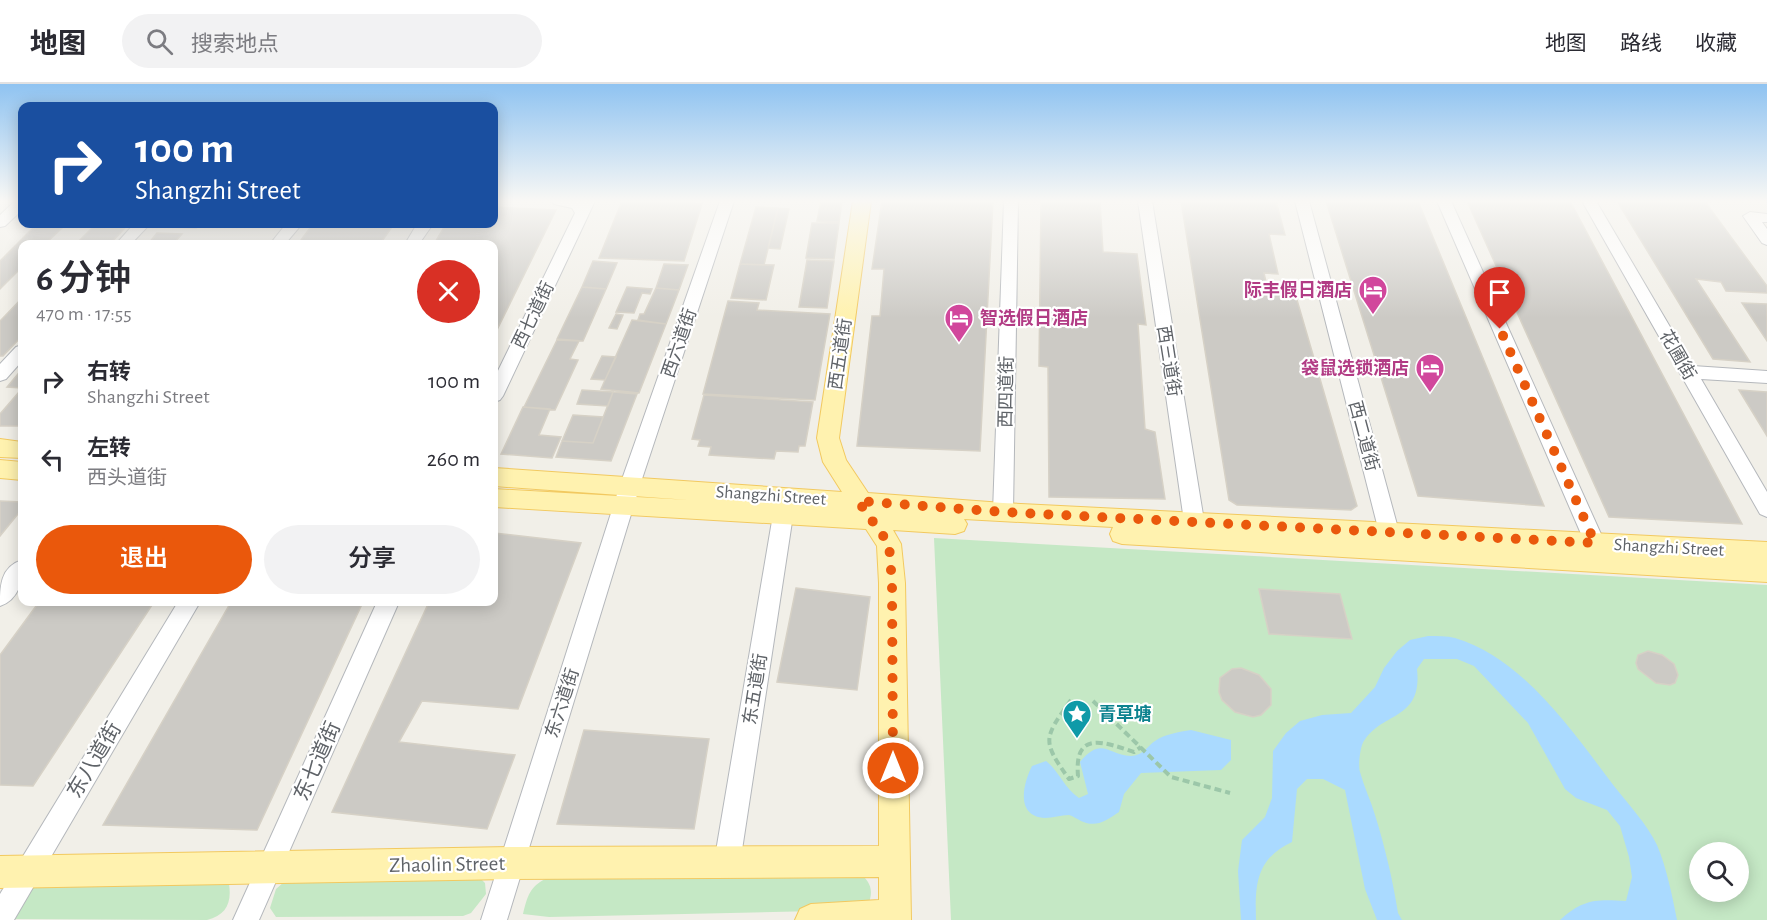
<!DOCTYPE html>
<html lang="zh">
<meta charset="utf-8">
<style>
body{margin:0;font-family:"Alegreya Sans","Noto Sans SC",sans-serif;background:#f2f2f3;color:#2b2b33;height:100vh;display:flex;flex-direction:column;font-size:22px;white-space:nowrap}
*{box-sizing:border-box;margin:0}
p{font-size:20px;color:#7c7c81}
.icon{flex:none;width:33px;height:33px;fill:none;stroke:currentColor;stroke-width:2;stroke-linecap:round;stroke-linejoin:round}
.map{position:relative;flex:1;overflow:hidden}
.details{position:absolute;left:18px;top:156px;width:480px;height:366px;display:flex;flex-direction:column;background:#fff;border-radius:12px;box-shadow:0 3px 15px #0003}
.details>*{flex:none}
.guide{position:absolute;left:18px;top:18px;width:480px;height:126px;border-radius:12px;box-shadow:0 3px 15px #0003;background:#1a4fa0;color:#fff;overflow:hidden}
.fabs{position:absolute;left:1689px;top:758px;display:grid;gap:12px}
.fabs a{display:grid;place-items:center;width:60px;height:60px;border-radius:50%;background:#fff;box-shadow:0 3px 15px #0003;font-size:30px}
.pin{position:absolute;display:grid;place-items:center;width:51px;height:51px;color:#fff;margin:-62px -26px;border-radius:50% 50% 50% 0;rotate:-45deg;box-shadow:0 0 6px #0007}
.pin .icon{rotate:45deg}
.me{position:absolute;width:66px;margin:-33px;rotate:0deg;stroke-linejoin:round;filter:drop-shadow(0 0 4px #0008)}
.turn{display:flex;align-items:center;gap:21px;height:126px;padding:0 18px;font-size:27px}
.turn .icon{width:78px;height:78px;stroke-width:2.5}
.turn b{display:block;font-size:42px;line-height:51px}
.round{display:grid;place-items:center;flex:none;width:63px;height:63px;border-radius:32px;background:#f2f2f3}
.headline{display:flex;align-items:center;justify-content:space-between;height:102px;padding:0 18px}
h1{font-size:36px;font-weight:600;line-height:45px}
.button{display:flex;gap:12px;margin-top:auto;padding:12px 18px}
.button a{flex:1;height:69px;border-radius:36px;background:#ea580c;color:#fff;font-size:24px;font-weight:600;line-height:69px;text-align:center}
.button a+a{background:#f2f2f3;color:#2b2b33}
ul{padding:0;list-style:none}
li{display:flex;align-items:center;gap:18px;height:78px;padding:0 18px}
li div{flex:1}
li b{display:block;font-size:22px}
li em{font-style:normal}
header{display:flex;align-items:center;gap:36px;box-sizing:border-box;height:84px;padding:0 30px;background:#fff;border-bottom:2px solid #e1e1e2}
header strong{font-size:28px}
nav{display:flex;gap:33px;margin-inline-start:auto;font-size:21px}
.search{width:420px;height:54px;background:#f2f2f3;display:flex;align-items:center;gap:15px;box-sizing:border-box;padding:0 21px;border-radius:33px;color:#7c7c81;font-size:22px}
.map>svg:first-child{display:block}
.green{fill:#c5e8c5;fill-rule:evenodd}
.water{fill:#aadaff}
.building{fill:#cccac5;stroke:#d6d1c6;stroke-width:1.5}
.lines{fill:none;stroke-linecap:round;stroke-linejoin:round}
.minor-casing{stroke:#b5b8bc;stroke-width:2}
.major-casing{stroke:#f2c960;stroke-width:2}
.path{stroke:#9cc7a9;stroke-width:4;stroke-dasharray:7 4;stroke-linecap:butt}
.minor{fill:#fff;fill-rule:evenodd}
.major{fill:#fff2af;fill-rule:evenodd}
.route{stroke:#ea580c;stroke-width:10;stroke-dasharray:0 18}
.labels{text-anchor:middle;stroke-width:4.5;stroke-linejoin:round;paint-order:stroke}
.hotel-label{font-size:18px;font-weight:bold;fill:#b23c85;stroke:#fff;text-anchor:end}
.street-label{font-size:18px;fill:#5f6368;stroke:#fff}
.culture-label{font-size:18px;font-weight:bold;fill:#0d838f;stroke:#fff;text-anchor:start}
.near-street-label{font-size:21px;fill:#5f6368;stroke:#fff}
</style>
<header>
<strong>地图</strong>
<div class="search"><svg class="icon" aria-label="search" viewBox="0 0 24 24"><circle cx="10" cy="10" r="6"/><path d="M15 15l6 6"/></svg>搜索地点</div>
<nav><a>地图</a><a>路线</a><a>收藏</a></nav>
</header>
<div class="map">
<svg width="1767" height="836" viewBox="0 0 1767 836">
<rect width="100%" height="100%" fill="#f1efe8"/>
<path class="green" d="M934 454 1767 501V836H951ZM1700 768H1738V807H1700Z
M857 787C871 798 874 805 868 822L860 826 549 833 523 830C527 813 530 801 548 794Z
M479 793 485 799 486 810 471 829 463 832 276 833 270 824 276 805 284 798Z
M38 799 229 800C232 819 226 831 207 836L14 835 23 809Z"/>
<path class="water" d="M1428 552C1437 552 1447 552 1455 554 1523 574 1573 648 1614 702 1628 720 1647 740 1657 761 1667 785 1672 811 1677 836H1560C1583 815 1596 815 1626 817L1632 793 1629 773 1620 742 1607 726 1576 714 1565 705 1528 639 1474 582 1457 575H1424L1417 585C1423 639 1378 627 1362 661 1360 667 1358 682 1360 688 1364 703 1371 717 1375 731 1385 763 1393 797 1398 829L1402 836H1377L1365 805 1345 706 1323 695H1307L1297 705 1292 758C1256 775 1255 800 1256 836H1241L1238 787 1242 756 1265 733 1272 714 1273 667 1286 649 1300 637 1322 631 1351 629 1375 603 1384 584 1397 567 1410 556Z
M1191 646 1231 656V676L1221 686 1141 689 1124 710 1119 728C1106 737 1096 744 1081 737 1077 735 1073 732 1069 731 1061 731 1053 734 1045 734 1015 732 1023 700 1032 682L1046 677C1060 688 1064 704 1079 714L1088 710 1080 678C1102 652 1107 671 1131 672 1143 672 1147 662 1155 657 1165 650 1179 648 1191 646Z"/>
<path class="building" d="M622 117 702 120 684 177 599 174Z
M821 117 842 118 839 138 817 137Z
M882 117H993L980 367 857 362 872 232H880L884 185H872Z
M1041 117H1100L1103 168 1137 170 1146 241 1138 240 1145 345 1155 348 1165 415 1049 413 1048 283 1039 282Z
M1181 117H1276L1285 151 1269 150 1278 190 1264 189 1268 207 1295 209 1357 422 1351 426 1237 421 1229 416Z
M1326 117H1418L1544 422 1418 412Z
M1467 117H1570L1742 440 1609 433Z
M1617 117 1706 119 1767 202V209L1726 207 1721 198 1696 195 1750 278 1713 275Z
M494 123 556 126 494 252V160H434L446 140H494Z
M756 123 778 124 764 181 740 180Z
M778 124 789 125 780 165 768 164Z
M812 139H839L834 175 806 174Z
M37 140 64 142 45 160H22V183L0 205V177Z
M174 140H200L196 144 171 143Z
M313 140H394L380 160H298Z
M93 143 124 145 110 160H76Z
M157 149 182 150 173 160H148Z
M807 176 834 177 827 224 799 223Z
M593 177 617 179 606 205 582 203Z
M664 180 688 181 679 206 656 204Z
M740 180 774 181 766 216 731 214Z
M582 203 606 205 583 257 557 255Z
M627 203 652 205 650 210 642 209 634 229 616 228Z
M656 204 679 206 666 240 638 236 640 230H644Z
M22 214V252L3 272H0V237Z
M728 217 759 219 757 226 830 230 815 316 703 310Z
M1742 219 1767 220V257Z
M616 230 623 231 617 245 609 244Z
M632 236 666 240 639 309 601 305Z
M557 256 579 257 570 275 578 276 555 326 524 323Z
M602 272 616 273 605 296 591 295Z
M22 285V304L7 303Z
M582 306 613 308 608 322 577 320Z
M1739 306 1767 308V352Z
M19 308H22V342H0V330Z
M613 308 637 310 611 377 556 373 562 357 593 359Z
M704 311 813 318 805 362H799L798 368 776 367 774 375 709 371 711 363 698 362 700 356 692 355Z
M523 323 550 325 539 351 561 353 552 374 501 370Z
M573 331 603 333 593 359 562 357Z
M0 417 22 418V425L0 452Z
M494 449 581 459 518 625 422 617 399 658 515 671 487 745 332 728 429 518H494Z
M796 504 870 513 857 606 777 598Z
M1259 505 1340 510 1352 555 1269 550Z
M39 518H154L33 702 0 701V571Z
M231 518H363L257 746 103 741Z
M1648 567 1662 571 1674 580 1678 591 1675 599 1670 601 1656 599 1638 585 1636 579 1638 571Z
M1241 584 1259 591 1271 605V621L1261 631 1253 633 1235 628 1222 616 1219 608 1220 594 1232 585Z
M584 646 709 655 694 745 557 740Z"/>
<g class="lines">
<g class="minor-casing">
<path id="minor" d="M15 117H22V126L5 142 0 143V131Z
M552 117H595L503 312 500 316 494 318V295L575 129 572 124 554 120Z
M720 117H734L640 401 507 836H481L620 401Z
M1004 117H1018L1013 428 1010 433 1003 436 996 433 993 428Z
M1138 117H1152L1204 437 1201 443 1194 445 1187 443 1184 437Z
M1295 117H1309L1399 448 1396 454 1389 456 1382 454 1379 448Z
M1437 117H1451L1605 459 1602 465 1595 467 1588 465 1585 459Z
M1582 117H1596L1693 282 1767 287V299L1701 295 1767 408V433L1760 430Z
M1750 128 1767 130V138H1762L1767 145V161L1762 159 1743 132Z
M134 140H150L131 160H116Z
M286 140H302L285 160H270Z
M417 140H433L419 160H405Z
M22 261V277L6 295 0 297V280L16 263Z
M783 423 790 426 793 431 740 779 736 788 727 792 718 788 714 779 773 431 776 426Z
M22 476C24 494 20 515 0 522 0 503 0 483 22 476Z
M178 518H200L14 836H0V810Z
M377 518H399L259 836H233Z"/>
</g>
<g class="major-casing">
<path id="major" d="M853 117H871L839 354 846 376 868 409 1003 419 1767 458V498L1122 460 1113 457 1110 450 1113 443 964 435 967 440 964 447 955 450 893 446 901 460 905 499 911 836H795L800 825 811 820 879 816V793L511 795 0 804V772L511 763 879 762V499L877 462 866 445 494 423V405L689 416 494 402V384L842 408 823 378 817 354Z
M0 355 22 358V374L0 373Z
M0 376 22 378V396L0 394Z"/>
</g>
<path class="path" d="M1071 616C1044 654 1041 656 1069 695L1078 692C1074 646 1104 658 1134 668L1141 663
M1093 617 1171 693 1230 709"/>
<use href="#minor" class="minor"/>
<use href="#major" class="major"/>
</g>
<linearGradient id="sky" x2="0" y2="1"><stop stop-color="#8fc3f1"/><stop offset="0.5" stop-color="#f9f8f5"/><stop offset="1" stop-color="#f9f8f5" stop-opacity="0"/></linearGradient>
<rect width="1767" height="234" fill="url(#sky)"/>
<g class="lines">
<path class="route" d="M893 684 892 499 889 460 858 417 1003 428 1595 459 1500 245"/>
</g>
<defs>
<g id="hotel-pin" transform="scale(1.5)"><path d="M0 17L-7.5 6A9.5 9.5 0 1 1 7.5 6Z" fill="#d1479c" stroke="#fff"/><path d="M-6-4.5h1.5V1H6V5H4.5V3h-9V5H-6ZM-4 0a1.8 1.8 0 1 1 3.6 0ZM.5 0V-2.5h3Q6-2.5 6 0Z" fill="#fff"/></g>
<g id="sight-pin" transform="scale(1.5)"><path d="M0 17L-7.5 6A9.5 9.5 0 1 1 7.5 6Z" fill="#0f9aa8" stroke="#fff"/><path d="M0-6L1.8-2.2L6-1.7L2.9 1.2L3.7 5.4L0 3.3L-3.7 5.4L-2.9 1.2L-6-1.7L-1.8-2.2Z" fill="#fff"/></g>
</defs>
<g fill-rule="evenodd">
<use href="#hotel-pin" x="1373" y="206"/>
<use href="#hotel-pin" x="959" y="234"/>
<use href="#hotel-pin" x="1430" y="284"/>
<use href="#sight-pin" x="1077" y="630"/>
</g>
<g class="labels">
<g class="hotel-label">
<text x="1352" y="212">际丰假日酒店</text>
<text x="980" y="240" text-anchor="start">智选假日酒店</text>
<text x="1409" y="290">袋鼠选锁酒店</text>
</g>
<g class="street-label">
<text transform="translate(533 231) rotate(-64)" y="6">西七道街</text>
<text transform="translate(679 259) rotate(-71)" y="6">西六道街</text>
<text transform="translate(840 270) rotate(-82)" y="6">西五道街</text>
<text transform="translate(1678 271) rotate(60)" y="6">花圃街</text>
<text transform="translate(1169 277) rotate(81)" y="6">西三道街</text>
<text transform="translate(1006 308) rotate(-89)" y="6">西四道街</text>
<text transform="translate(1364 352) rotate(75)" y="6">西二道街</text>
<text transform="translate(771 411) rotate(4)" y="6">Shangzhi Street</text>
<text transform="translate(1669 463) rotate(3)" y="6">Shangzhi Street</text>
<text transform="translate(755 605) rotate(-81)" y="6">东五道街</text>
<text transform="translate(562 619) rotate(-72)" y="6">东六道街</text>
</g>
<g class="culture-label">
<text x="1098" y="636">青草塘</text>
</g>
<g class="near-street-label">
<text transform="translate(94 676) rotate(-59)" y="7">东八道街</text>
<text transform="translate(317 677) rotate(-66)" y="7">东七道街</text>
<text transform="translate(447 780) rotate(-1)" y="7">Zhaolin Street</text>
</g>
</g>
</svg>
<div class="fabs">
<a><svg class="icon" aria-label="search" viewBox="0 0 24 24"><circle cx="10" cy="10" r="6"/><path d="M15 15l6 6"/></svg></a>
</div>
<div class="pin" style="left:1500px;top:245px;background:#d93025"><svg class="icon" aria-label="arrive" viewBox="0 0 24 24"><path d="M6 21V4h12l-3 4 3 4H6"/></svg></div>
<svg class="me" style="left:893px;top:684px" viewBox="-20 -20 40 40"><circle r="17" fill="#ea580c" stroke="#fff" stroke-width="3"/><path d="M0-11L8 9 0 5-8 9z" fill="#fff"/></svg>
<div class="guide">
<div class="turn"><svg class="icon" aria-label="right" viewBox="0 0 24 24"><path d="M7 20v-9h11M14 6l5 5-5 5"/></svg><div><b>100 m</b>Shangzhi Street</div></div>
</div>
<section class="details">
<div class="headline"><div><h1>6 分钟</h1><p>470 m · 17:55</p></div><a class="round" style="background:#d93025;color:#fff"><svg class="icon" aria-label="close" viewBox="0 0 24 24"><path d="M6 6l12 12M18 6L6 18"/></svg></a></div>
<ul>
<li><svg class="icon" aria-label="right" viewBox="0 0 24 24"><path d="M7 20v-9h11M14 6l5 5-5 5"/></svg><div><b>右转</b><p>Shangzhi Street</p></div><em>100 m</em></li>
<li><svg class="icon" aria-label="left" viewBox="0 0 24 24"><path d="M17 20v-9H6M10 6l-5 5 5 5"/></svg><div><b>左转</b><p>西头道街</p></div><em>260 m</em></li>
</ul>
<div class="button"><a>退出</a><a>分享</a></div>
</section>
</div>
